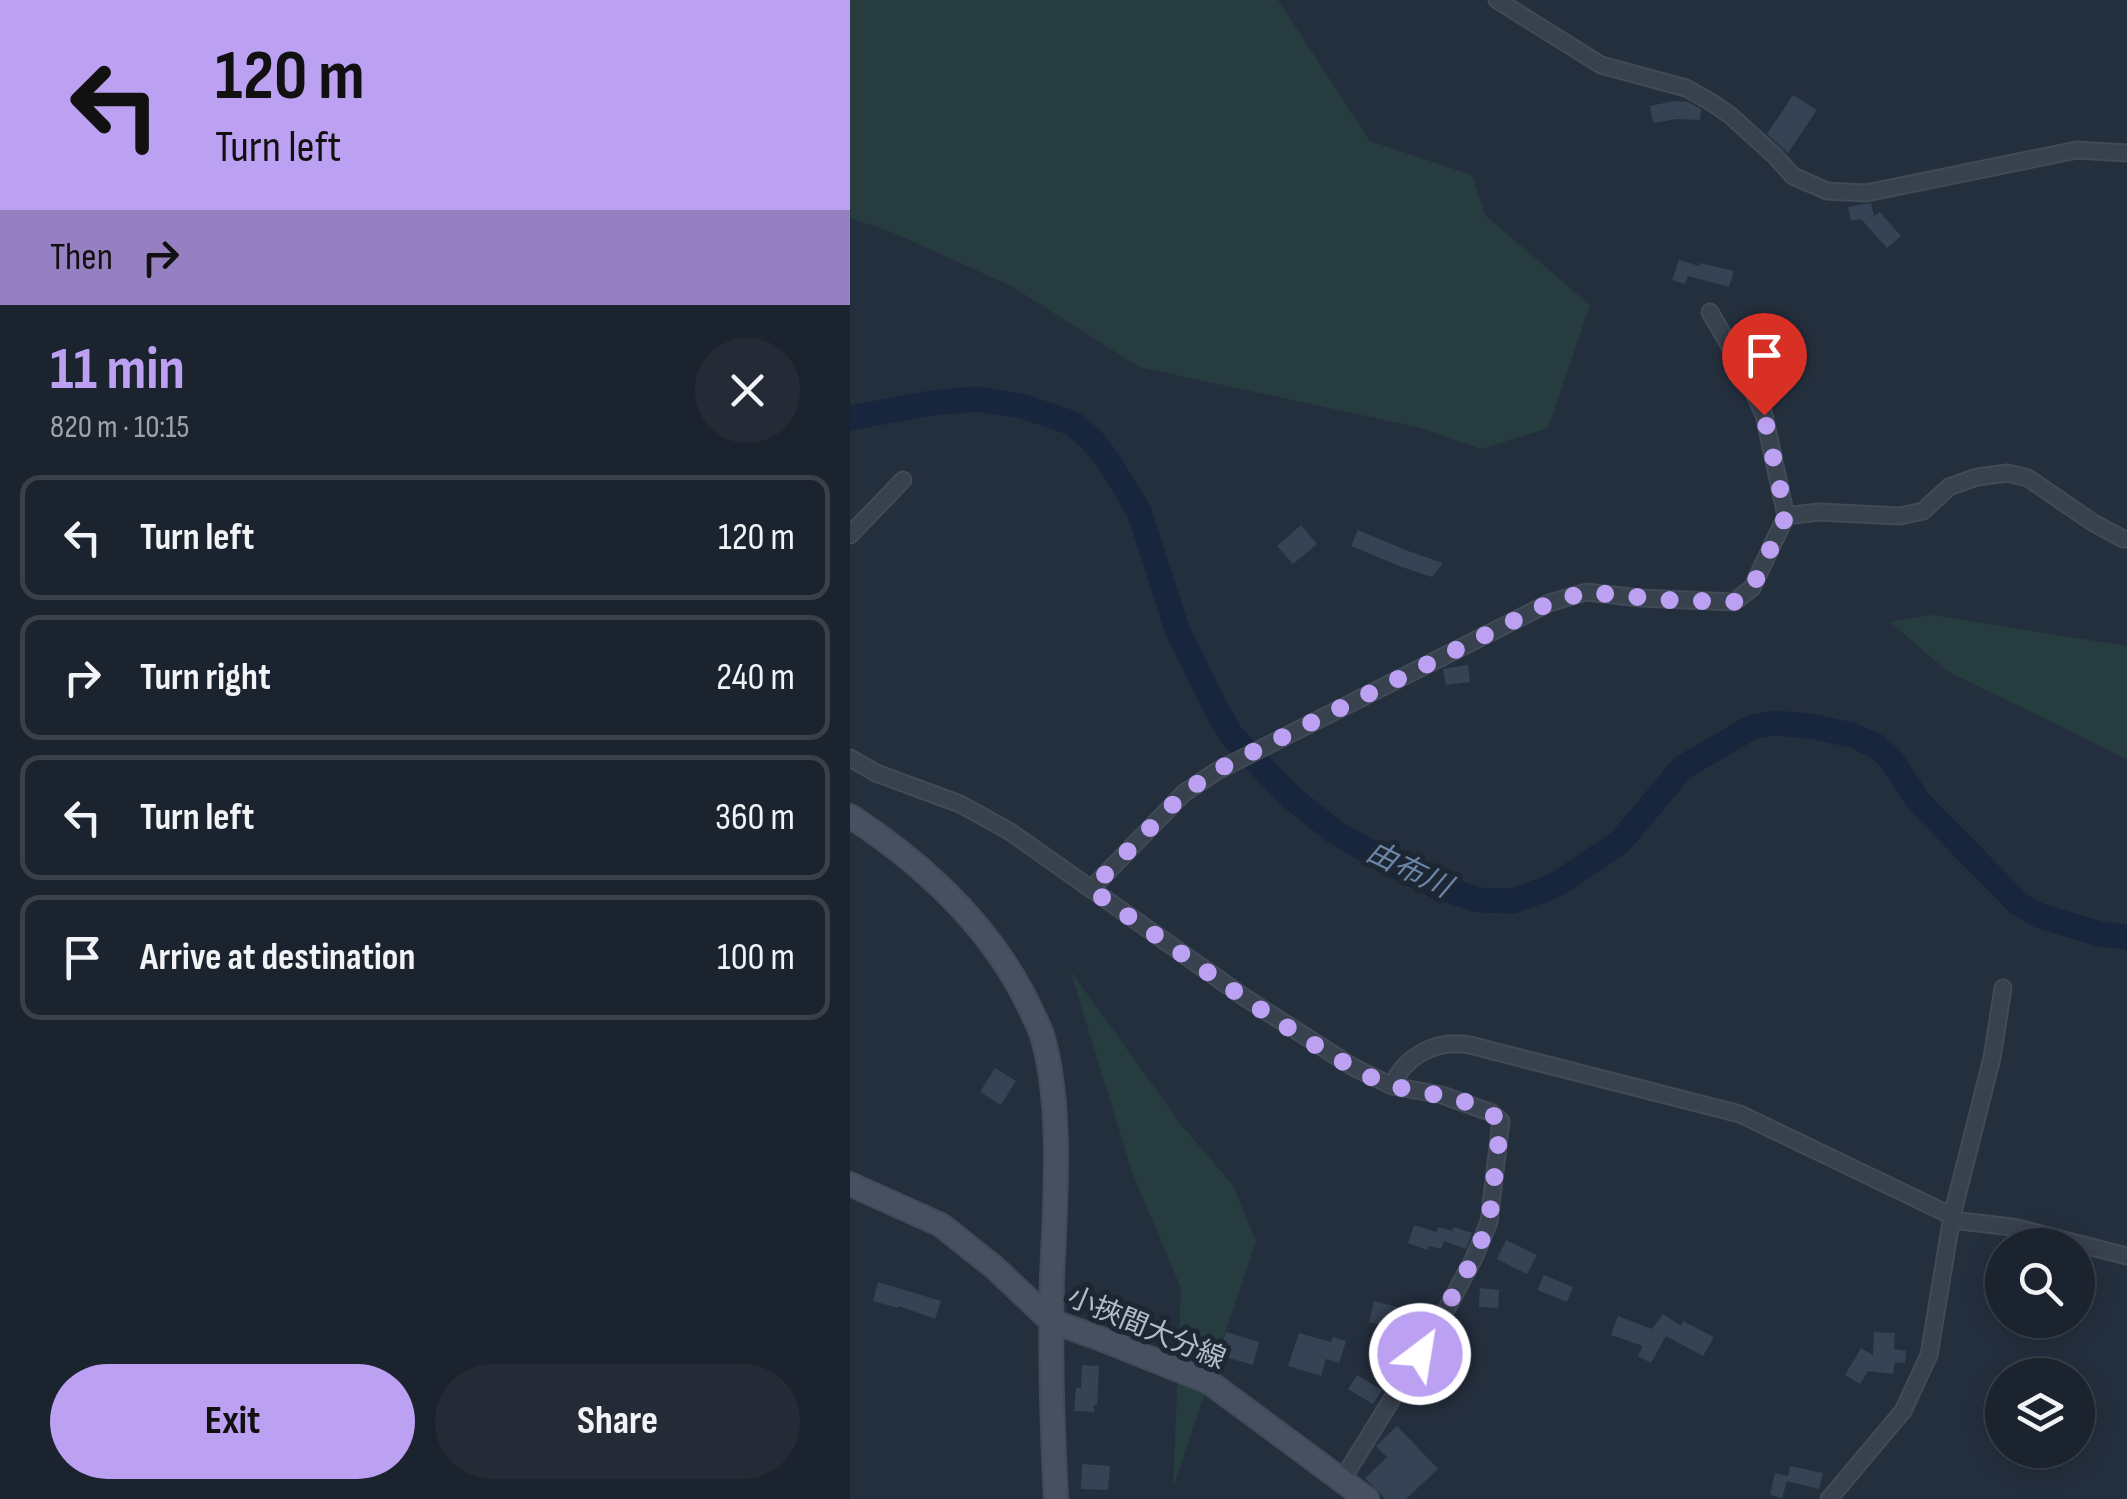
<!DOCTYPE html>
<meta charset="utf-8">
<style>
body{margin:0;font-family:"Sofia Sans Condensed","Noto Sans JP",sans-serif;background:#242b36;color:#f1f3f6;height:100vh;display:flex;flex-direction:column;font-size:38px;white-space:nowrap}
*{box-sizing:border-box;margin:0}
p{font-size:32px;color:#a0a4aa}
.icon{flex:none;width:55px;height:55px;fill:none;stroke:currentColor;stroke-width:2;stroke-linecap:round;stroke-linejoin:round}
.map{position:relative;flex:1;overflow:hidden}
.sheet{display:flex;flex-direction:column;background:#1b232e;width:850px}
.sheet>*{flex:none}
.top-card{background:#bca0f2;color:#111;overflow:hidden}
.controls{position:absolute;left:1135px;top:1228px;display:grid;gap:20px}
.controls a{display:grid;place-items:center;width:110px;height:110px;border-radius:50%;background:#1b232e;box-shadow:0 5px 25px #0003,0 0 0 2px #39404a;font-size:50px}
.pin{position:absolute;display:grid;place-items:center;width:85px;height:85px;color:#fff;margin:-102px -42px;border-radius:50% 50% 50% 0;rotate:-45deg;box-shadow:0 0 10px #0007}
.pin .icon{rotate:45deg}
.me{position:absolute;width:110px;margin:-55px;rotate:31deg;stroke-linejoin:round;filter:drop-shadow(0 0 8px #0008)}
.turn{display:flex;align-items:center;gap:35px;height:210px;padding:0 50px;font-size:45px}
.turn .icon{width:130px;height:130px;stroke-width:2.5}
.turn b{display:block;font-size:70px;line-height:85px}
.then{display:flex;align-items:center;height:95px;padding:0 50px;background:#0003;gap:20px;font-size:38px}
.round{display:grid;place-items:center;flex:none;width:105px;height:105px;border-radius:52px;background:#242b36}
.head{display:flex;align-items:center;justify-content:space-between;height:170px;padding:0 50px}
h1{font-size:60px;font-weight:700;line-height:75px;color:#bca0f2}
.button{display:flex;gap:20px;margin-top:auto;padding:20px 50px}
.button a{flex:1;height:115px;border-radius:60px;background:#bca0f2;color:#111;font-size:40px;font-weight:700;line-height:115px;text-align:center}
.button a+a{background:#242b36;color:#f1f3f6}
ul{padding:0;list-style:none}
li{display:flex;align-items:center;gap:30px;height:125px;margin:0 20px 15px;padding:0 30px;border:5px solid #39404a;border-radius:20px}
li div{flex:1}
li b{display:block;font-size:38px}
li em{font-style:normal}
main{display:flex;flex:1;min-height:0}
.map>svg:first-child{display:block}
.green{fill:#263c3f}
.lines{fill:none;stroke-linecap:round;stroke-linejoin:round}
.river{stroke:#17263c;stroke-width:25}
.building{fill:#364354}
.street-casing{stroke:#414a57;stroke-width:19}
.secondary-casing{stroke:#414a57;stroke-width:26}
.street{stroke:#38414e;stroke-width:15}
.secondary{stroke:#465061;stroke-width:22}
.route{stroke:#bca0f2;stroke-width:18;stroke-dasharray:0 32.4}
.labels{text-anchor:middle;stroke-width:10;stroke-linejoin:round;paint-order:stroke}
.street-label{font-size:28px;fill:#b4bcc9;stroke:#1d2633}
.water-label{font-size:30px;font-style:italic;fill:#6d86a8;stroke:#1d2633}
</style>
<main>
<section class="sheet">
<div class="top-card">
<div class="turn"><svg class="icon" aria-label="left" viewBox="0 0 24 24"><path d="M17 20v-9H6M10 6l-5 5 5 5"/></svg><div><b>120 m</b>Turn left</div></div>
<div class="then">Then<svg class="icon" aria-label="right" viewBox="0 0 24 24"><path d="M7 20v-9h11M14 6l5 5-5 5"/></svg></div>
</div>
<div class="head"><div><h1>11 min</h1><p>820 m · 10:15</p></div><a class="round"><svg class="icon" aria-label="close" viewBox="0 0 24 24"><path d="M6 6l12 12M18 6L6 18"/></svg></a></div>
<ul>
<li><svg class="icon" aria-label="left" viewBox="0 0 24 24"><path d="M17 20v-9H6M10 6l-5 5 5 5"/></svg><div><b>Turn left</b></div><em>120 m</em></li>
<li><svg class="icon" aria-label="right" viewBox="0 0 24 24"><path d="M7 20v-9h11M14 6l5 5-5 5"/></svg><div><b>Turn right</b></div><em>240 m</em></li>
<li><svg class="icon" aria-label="left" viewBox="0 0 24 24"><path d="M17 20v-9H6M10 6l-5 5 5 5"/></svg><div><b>Turn left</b></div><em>360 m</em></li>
<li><svg class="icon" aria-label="arrive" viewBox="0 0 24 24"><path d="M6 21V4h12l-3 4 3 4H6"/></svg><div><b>Arrive at destination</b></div><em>100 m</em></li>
</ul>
<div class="button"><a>Exit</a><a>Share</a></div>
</section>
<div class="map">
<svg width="1277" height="1499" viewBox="0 0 1277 1499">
<rect width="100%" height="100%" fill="#242f3e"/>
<path class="green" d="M0 0H428L520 141 622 175 635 215 740 305 698 428 631 449 571 428 289 367 163 287 44 233 0 218Z
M1082 615 1277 646V759L1097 671 1040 622Z
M220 970 332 1126 383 1185 406 1241 323 1488 331 1288 283 1175Z"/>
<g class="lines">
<path class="river" d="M0 418 81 403 126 399 172 406 222 423 242 440 259 462 289 511 327 629 363 703 381 735 442 798 485 832 535 861 588 887 629 900 663 901 706 885 770 842 832 768 902 727 926 723 960 726 1002 735 1026 746 1040 758 1069 802 1169 904 1190 916 1250 934 1277 937"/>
</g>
<path class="building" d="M943 95 967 110 938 153 917 134Z
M824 101 838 102 851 109 850 120 827 119 803 123 800 106Z
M1021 203 1024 216 1030 212 1051 236 1037 248 1011 219 1001 221 998 207Z
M829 260 849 266 850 263 884 271 879 287 838 276 835 284 822 280Z
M451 525 467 544 443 564 427 546Z
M508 530 558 551 593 563 582 577 552 567 501 546Z
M618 665 620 682 596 685 593 669Z
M145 1068 166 1081 151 1105 130 1092Z
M564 1225 586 1232 588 1227 602 1231 604 1227 622 1233 616 1249 594 1241 591 1249 579 1246 577 1250 558 1243Z
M656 1240 687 1255 677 1274 647 1259Z
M694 1275 723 1287 717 1302 687 1290Z
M28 1282 91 1301 85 1319 49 1306 48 1308 23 1301Z
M630 1288 649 1290 648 1308 629 1307Z
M524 1301 558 1310 552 1330 519 1322Z
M813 1314 831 1326 833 1321 864 1337 853 1356 816 1336 801 1363 788 1356 793 1346 761 1335 768 1316 802 1329Z
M376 1332 409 1342 403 1365 369 1355Z
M1024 1332 1045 1333 1044 1349 1056 1351 1055 1363 1045 1362 1043 1374 1018 1371 1010 1384 995 1375 1011 1348 1023 1355Z
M449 1333 481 1342 483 1337 496 1341 489 1363 476 1359 471 1376 438 1366Z
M232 1365 249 1366 247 1405H244V1412L224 1411 226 1388H231Z
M507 1375 532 1390 523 1404 498 1389Z
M547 1426 588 1469 556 1499H535L515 1478 537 1457 526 1446Z
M232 1464 260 1466 258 1490 231 1489Z
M940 1466 973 1473 969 1489 937 1481 932 1498 920 1495 925 1473 938 1476Z"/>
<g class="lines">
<g class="street-casing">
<path id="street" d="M647 0 751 65 836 88 861 102 881 116 925 156 943 176 977 191 1016 193 1227 150 1277 153
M936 516 968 512 1050 516 1073 511 1099 487 1127 477 1158 473 1178 478 1242 522 1273 539H1277
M0 535 53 480
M0 758 26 773 110 804 159 831 394 997 503 1067 542 1086 592 1095 642 1113 651 1121 639 1222 624 1258 589 1323 492 1480
M242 888 334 793 367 771 699 603 736 592 790 598 884 602 902 588 936 516 914 415 893 369 860 312
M542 1086C553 1059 582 1041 612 1044 625 1045 638 1050 651 1053L890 1114 1102 1216
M1101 1220 1163 1227 1277 1256
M979 1499 1053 1411 1079 1355 1102 1216 1142 1058 1153 988"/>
</g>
<g class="secondary-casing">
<path id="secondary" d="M0 816C75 865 141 926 180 1008 184 1017 189 1026 192 1035 213 1105 205 1205 202 1278 200 1352 202 1425 206 1499
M0 1184 91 1225 145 1268 201 1321 246 1337 359 1382 517 1499"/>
</g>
<use href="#street" class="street"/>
<use href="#secondary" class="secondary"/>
</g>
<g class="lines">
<path class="route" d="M570 1354 624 1258 639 1222 651 1122C623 1095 579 1096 544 1086 530 1083 515 1074 502 1067 416 1018 338 956 256 901L242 888 334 793 367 770 699 603 736 592 819 600 884 602 902 588 936 516 914 415"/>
</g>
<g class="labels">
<g class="street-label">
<text transform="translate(297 1327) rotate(23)" y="10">小挾間大分線</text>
</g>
<g class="water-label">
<text transform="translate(559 869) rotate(26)" y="10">由布川</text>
</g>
</g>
</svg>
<div class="controls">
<a><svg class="icon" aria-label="search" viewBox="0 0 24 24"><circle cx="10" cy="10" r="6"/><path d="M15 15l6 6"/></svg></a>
<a><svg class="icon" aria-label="layers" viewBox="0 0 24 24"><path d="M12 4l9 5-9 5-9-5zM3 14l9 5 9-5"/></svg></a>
</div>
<div class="pin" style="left:914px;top:415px;background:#d93025"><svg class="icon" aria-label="arrive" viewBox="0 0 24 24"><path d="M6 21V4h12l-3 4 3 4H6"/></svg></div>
<svg class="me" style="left:570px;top:1354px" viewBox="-20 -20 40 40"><circle r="17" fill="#bca0f2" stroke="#fff" stroke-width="3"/><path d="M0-11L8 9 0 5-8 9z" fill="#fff"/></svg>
</div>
</main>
